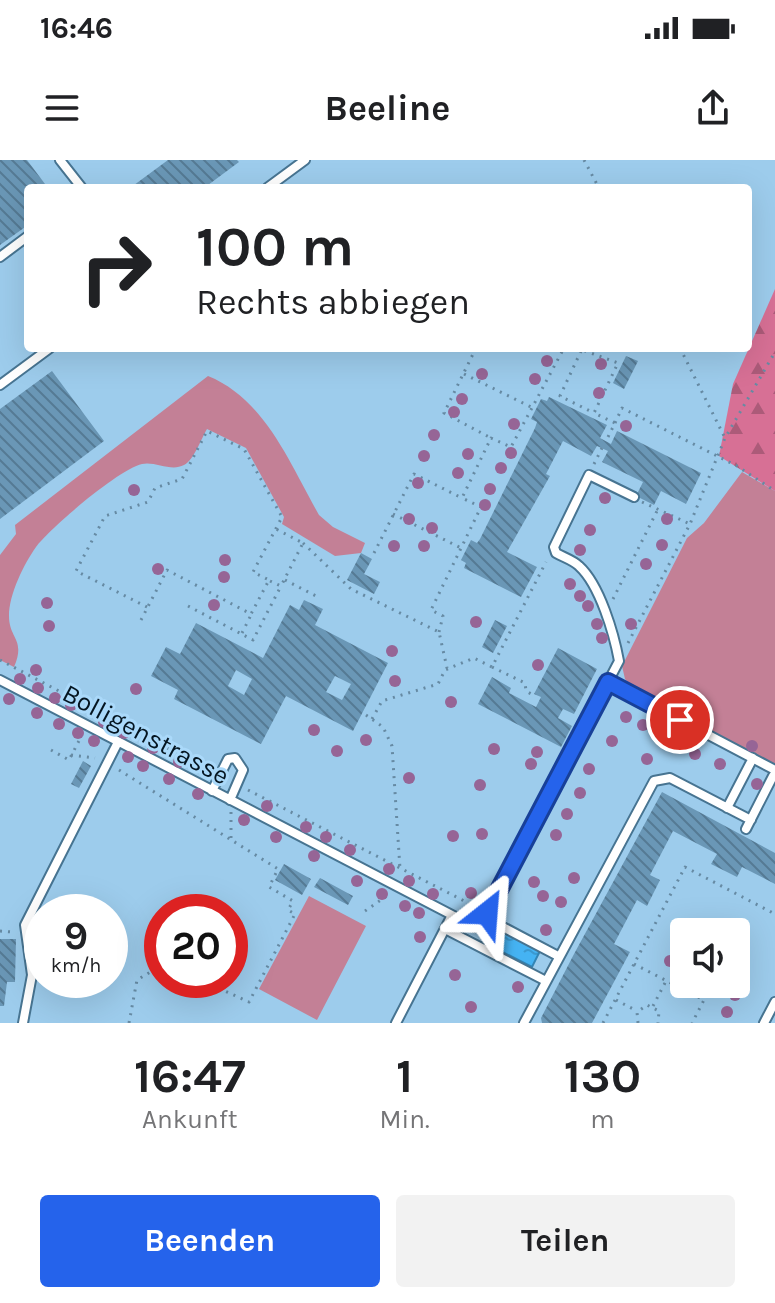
<!DOCTYPE html>
<html lang="de">
<style>
body{margin:0;font-family:Karla,sans-serif;background:#f2f2f2;color:#202124;height:100vh;display:flex;flex-direction:column;font-size:30px;white-space:nowrap}
*{box-sizing:border-box;margin:0}
p{font-size:26px;color:#757577}
.icon{flex:none;width:44px;height:44px;fill:none;stroke:currentColor;stroke-width:2;stroke-linecap:round;stroke-linejoin:round}
.map{position:relative;height:863px;overflow:hidden}
.sheet{display:flex;flex-direction:column;background:#fff;flex:1}
.sheet>*{flex:none}
.hud{position:absolute;left:24px;top:24px;width:728px;height:168px;border-radius:8px;box-shadow:0 8px 32px #0002;background:#fff;color:#202124;overflow:hidden}
.buttons{position:absolute;left:670px;top:758px;display:grid;gap:16px}
.buttons a{display:grid;place-items:center;width:80px;height:80px;border-radius:8px;background:#fff;box-shadow:0 8px 32px #0002;font-size:40px}
.speed{position:absolute;left:24px;top:734px;display:flex;gap:16px;font-size:40px;font-weight:700;text-align:center}
.speed>*{display:grid;place-content:center;width:104px;height:104px;border-radius:50%;background:#fff;box-shadow:0 8px 32px #0002;line-height:1}
.speed small{font-size:20px;font-weight:400}
.speed .limit{border:12px solid #d22;background:#fff;color:#111}
.pin{position:absolute;display:grid;place-items:center;width:68px;height:68px;color:#fff;margin:-34px;border:4px solid #fff;border-radius:50%;box-shadow:0 2px 8px #0007}
.me{position:absolute;width:88px;margin:-44px;rotate:28deg;stroke-linejoin:round;filter:drop-shadow(0 0 6px #0008)}
.turn{display:flex;align-items:center;gap:28px;height:168px;padding:0 40px;font-size:36px}
.turn .icon{width:104px;height:104px;stroke-width:2.5}
.turn b{display:block;font-size:56px;line-height:68px}
.eta{display:flex;justify-content:space-evenly;align-items:center;height:136px;text-align:center}
.eta b{font-size:48px;font-weight:700;line-height:56px}
.primary-button{display:flex;gap:16px;margin-top:auto;padding:16px 40px}
.primary-button a{flex:1;height:92px;border-radius:8px;background:#2563eb;color:#fff;font-size:32px;font-weight:700;line-height:92px;text-align:center}
.primary-button a+a{background:#f2f2f2;color:#202124}
.status{display:flex;justify-content:space-between;align-items:center;height:56px;padding:0 40px;background:#fff;direction:ltr}
.status svg{height:22px;fill:currentColor}
header{display:flex;justify-content:space-between;align-items:center;height:104px;padding:0 40px;background:#fff;font-size:36px;font-weight:700}
.map>svg:first-child{display:block}
.green{fill:#c38096}
.forest{fill:url(#forest-firs)}
.water{fill:url(#water-ripples);stroke:#3284b4;stroke-width:2}
.building{fill:url(#building-back-hatch);fill-rule:evenodd}
.lines{fill:none;stroke-linecap:round;stroke-linejoin:round}
.service-casing{stroke:#477491;stroke-width:12}
.path{stroke:#668aa3;stroke-width:3;stroke-dasharray:2 6;stroke-linecap:butt}
.service{stroke:#fff;stroke-width:8}
.tree{fill:#966596}
.route-casing{stroke:#184099;stroke-width:20}
.route{stroke:#2563eb;stroke-width:14}
.labels{text-anchor:middle;stroke-width:6;stroke-linejoin:round;paint-order:stroke}
.street-label{font-size:26px;fill:#041521;stroke:#aad9fa}
</style>
<div class="status"><b>16:46</b><svg viewBox="0 0 49 12"><path d="M0 12V9h3v3zM5 12V6h3v6zM10 12V3h3v9zM15 12V0h3v12zM26 1h20v11H26zM47 4h2v5h-2z"/></svg></div>
<header><svg class="icon" aria-label="menu" viewBox="0 0 24 24"><path d="M4 6h16M4 12h16M4 18h16"/></svg>Beeline<svg class="icon" aria-label="share" viewBox="0 0 24 24"><path d="M12 15V3M7 8l5-5 5 5M5 13v7h14v-7"/></svg></header>
<div class="map">
<svg width="775" height="863" viewBox="0 0 775 863">
<defs>
<pattern id="forest-firs" width="22" height="20" patternUnits="userSpaceOnUse" patternTransform="scale(2)"><rect width="22" height="20" fill="#d77095"/><path d="M5 1l3.5 6h-7zM16 11l3.5 6h-7z" fill="#ac5b79"/></pattern>
<pattern id="water-ripples" width="26" height="14" patternUnits="userSpaceOnUse" patternTransform="scale(2)"><rect width="26" height="14" fill="#45b3f3"/><path d="M2 4q2-2 4 0t4 0M15 11q2-2 4 0t4 0" fill="none" stroke="#3b99d0"/></pattern>
<pattern id="building-back-hatch" width="6" height="6" patternUnits="userSpaceOnUse" patternTransform="scale(2)"><rect width="6" height="6" fill="#6a97b6"/><path d="M-1 5l2 2M0 0l6 6M5-1l2 2" fill="none" stroke="#557a94"/></pattern>
</defs>
<rect width="100%" height="100%" fill="#9dccec"/>
<path class="green" d="M208 216C265 239 290 304 319 355L333 367 365 383 361 393 335 396 282 364 284 357 246 288 207 269C201 279 194 300 184 305 171 312 155 301 142 304 119 309 50 368 36 387 24 404 9 434 9 456 9 479 26 479 14 507L0 500V395L16 374 15 365Z
M742 312 775 331V605L633 528 625 519 622 506 687 378 704 363Z
M309 736 366 766 317 860 259 829Z"/>
<path class="forest" d="M775 129V331L719 296 733 224Z"/>
<path class="water" d="M495 768 540 791 532 807 487 784Z"/>
<path class="building" d="M0 0H27L48 28H28V65L0 85Z
M168 0H237L239 2 204 28H130Z
M626 196 638 201 624 229 613 223Z
M52 211 104 281 0 359V249Z
M549 237 607 265 600 278 611 284 617 271 701 313 686 344 661 331 654 345 636 336 643 322 602 302 608 291 597 286 591 296 563 281 546 314 550 316 507 392 537 407 521 437 464 408 466 403 461 400 471 380 477 383 480 379 535 268 537 262 531 259 541 239 547 241Z
M361 393 372 399 364 414 380 422 374 434 347 420Z
M304 440 323 449 315 465 388 503 353 571 286 536 261 584 174 539 178 530 151 516 166 487 180 494 196 463 263 498 290 445 299 450ZM236 510 252 519 244 535 228 526ZM335 516 351 524 342 540 326 532Z
M495 460 507 466 493 493 482 487Z
M558 488 597 509 574 554 563 549 558 558 572 566 561 587 478 544 492 517 511 528 509 533 536 547 541 537 534 534Z
M83 601 91 606 79 628 71 624Z
M662 632 775 693V724L742 707 737 717 711 704 717 694 673 671 650 715 660 720 647 746 637 740 614 784 630 792 592 863H542L541 858 574 794Z
M284 704 311 719 302 735 275 720Z
M320 718 353 736 348 745 314 727Z
M0 779H16L15 822H7L4 846H0Z"/>
<g class="lines">
<g class="service-casing">
<path id="service" d="M60 0 82 28
M267 28 305 0
M0 97 28 76
M0 225 50 188
M0 520 452 755
M608 522 775 610
M212 631 228 599 235 598 243 610 230 640
M727 648 753 598
M746 669 773 616
M484 757 558 796
M445 769 546 821
M23 863 32 815 25 765 118 582
M396 863 452 755 475 767 482 762 619 501C614 474 600 425 579 406 573 400 563 397 556 393L554 387 589 315 634 337
M524 863 654 621 670 618 751 660
M764 863 775 842"/>
</g>
<path class="path" d="M584 0 599 28
M476 188 444 253 491 278
M577 188 618 203 594 253 615 263 606 281
M680 188 725 278
M581 191 560 236 594 253
M464 214 531 247
M615 263 622 248 737 306 775 331
M594 304 602 288
M642 342 690 364
M393 354 461 388
M303 383 351 429 439 472 447 508
M374 393 414 314 462 338
M285 420 316 436
M270 421 281 426 303 383 276 369
M613 439 658 349
M188 446 253 480 281 426
M141 460 167 410 251 454 269 420 253 412 282 357 244 289 207 271 182 319 155 328 148 342 105 356 76 411 147 447
M439 472 443 456 431 450 481 347 462 338 491 278 511 287 564 188
M242 473 251 455
M628 483 690 364 725 278 775 192
M0 500 135 571
M492 507 525 523 526 531 533 535
M366 555 383 567 392 586 400 709
M372 559 382 541 438 524 445 510 474 498 492 507 546 402
M145 577 210 610
M51 590 69 600 82 575
M71 595 95 598
M119 610 278 709 269 727 293 741 288 750 295 754 249 842 201 820
M248 630 476 747
M231 652V680
M365 751 388 735
M0 771 12 772
M634 804 704 840 692 863
M616 840 637 851
M653 846 666 821
M129 863 137 820 162 805
M603 863 685 707 775 754
M638 863 637 852 647 845 659 851 658 863"/>
<use href="#service" class="service"/>
</g>
<g class="tree">
<circle cx="547" cy="201" r="6"/>
<circle cx="601" cy="204" r="6"/>
<circle cx="482" cy="214" r="6"/>
<circle cx="535" cy="219" r="6"/>
<circle cx="599" cy="233" r="6"/>
<circle cx="462" cy="239" r="6"/>
<circle cx="454" cy="252" r="6"/>
<circle cx="514" cy="264" r="6"/>
<circle cx="626" cy="266" r="6"/>
<circle cx="434" cy="275" r="6"/>
<circle cx="511" cy="293" r="6"/>
<circle cx="468" cy="294" r="6"/>
<circle cx="424" cy="296" r="6"/>
<circle cx="501" cy="308" r="6"/>
<circle cx="458" cy="313" r="6"/>
<circle cx="418" cy="323" r="6"/>
<circle cx="490" cy="329" r="6"/>
<circle cx="134" cy="330" r="6"/>
<circle cx="605" cy="338" r="6"/>
<circle cx="485" cy="345" r="6"/>
<circle cx="409" cy="359" r="6"/>
<circle cx="667" cy="359" r="6"/>
<circle cx="432" cy="368" r="6"/>
<circle cx="590" cy="370" r="6"/>
<circle cx="662" cy="385" r="6"/>
<circle cx="394" cy="386" r="6"/>
<circle cx="424" cy="386" r="6"/>
<circle cx="580" cy="390" r="6"/>
<circle cx="225" cy="400" r="6"/>
<circle cx="646" cy="404" r="6"/>
<circle cx="158" cy="409" r="6"/>
<circle cx="224" cy="417" r="6"/>
<circle cx="570" cy="424" r="6"/>
<circle cx="580" cy="436" r="6"/>
<circle cx="47" cy="443" r="6"/>
<circle cx="214" cy="445" r="6"/>
<circle cx="588" cy="446" r="6"/>
<circle cx="476" cy="462" r="6"/>
<circle cx="597" cy="464" r="6"/>
<circle cx="631" cy="464" r="6"/>
<circle cx="49" cy="466" r="6"/>
<circle cx="602" cy="478" r="6"/>
<circle cx="392" cy="491" r="6"/>
<circle cx="538" cy="505" r="6"/>
<circle cx="36" cy="510" r="6"/>
<circle cx="20" cy="519" r="6"/>
<circle cx="395" cy="521" r="6"/>
<circle cx="38" cy="528" r="6"/>
<circle cx="136" cy="529" r="6"/>
<circle cx="55" cy="538" r="6"/>
<circle cx="9" cy="539" r="6"/>
<circle cx="451" cy="542" r="6"/>
<circle cx="71" cy="545" r="6"/>
<circle cx="37" cy="553" r="6"/>
<circle cx="626" cy="557" r="6"/>
<circle cx="104" cy="562" r="6"/>
<circle cx="59" cy="564" r="6"/>
<circle cx="643" cy="565" r="6"/>
<circle cx="314" cy="570" r="6"/>
<circle cx="78" cy="573" r="6"/>
<circle cx="124" cy="573" r="6"/>
<circle cx="664" cy="576" r="6"/>
<circle cx="366" cy="580" r="6"/>
<circle cx="94" cy="581" r="6"/>
<circle cx="612" cy="581" r="6"/>
<circle cx="752" cy="586" r="6"/>
<circle cx="153" cy="588" r="6"/>
<circle cx="494" cy="589" r="6"/>
<circle cx="337" cy="591" r="6"/>
<circle cx="537" cy="592" r="6"/>
<circle cx="695" cy="594" r="6"/>
<circle cx="128" cy="597" r="6"/>
<circle cx="647" cy="599" r="6"/>
<circle cx="179" cy="602" r="6"/>
<circle cx="531" cy="604" r="6"/>
<circle cx="720" cy="604" r="6"/>
<circle cx="143" cy="606" r="6"/>
<circle cx="589" cy="609" r="6"/>
<circle cx="409" cy="618" r="6"/>
<circle cx="169" cy="619" r="6"/>
<circle cx="757" cy="624" r="6"/>
<circle cx="480" cy="625" r="6"/>
<circle cx="580" cy="633" r="6"/>
<circle cx="198" cy="634" r="6"/>
<circle cx="267" cy="646" r="6"/>
<circle cx="567" cy="654" r="6"/>
<circle cx="244" cy="660" r="6"/>
<circle cx="306" cy="667" r="6"/>
<circle cx="482" cy="674" r="6"/>
<circle cx="556" cy="675" r="6"/>
<circle cx="453" cy="676" r="6"/>
<circle cx="276" cy="677" r="6"/>
<circle cx="326" cy="677" r="6"/>
<circle cx="350" cy="690" r="6"/>
<circle cx="314" cy="696" r="6"/>
<circle cx="389" cy="709" r="6"/>
<circle cx="574" cy="718" r="6"/>
<circle cx="357" cy="721" r="6"/>
<circle cx="409" cy="721" r="6"/>
<circle cx="534" cy="722" r="6"/>
<circle cx="471" cy="733" r="6"/>
<circle cx="382" cy="734" r="6"/>
<circle cx="433" cy="734" r="6"/>
<circle cx="543" cy="736" r="6"/>
<circle cx="561" cy="742" r="6"/>
<circle cx="405" cy="746" r="6"/>
<circle cx="419" cy="753" r="6"/>
<circle cx="546" cy="770" r="6"/>
<circle cx="420" cy="777" r="6"/>
<circle cx="670" cy="801" r="6"/>
<circle cx="455" cy="815" r="6"/>
<circle cx="518" cy="827" r="6"/>
<circle cx="735" cy="835" r="6"/>
<circle cx="471" cy="847" r="6"/>
<circle cx="727" cy="852" r="6"/>
</g>
<g class="lines">
<g class="route-casing">
<path id="route" d="M487 753 608 522 680 560"/>
</g>
<use href="#route" class="route"/>
</g>
<g class="labels">
<g class="street-label">
<text transform="translate(146 574) rotate(28)" y="9">Bolligenstrasse</text>
</g>
</g>
</svg>
<div class="buttons">
<a><svg class="icon" aria-label="sound" viewBox="0 0 24 24"><path d="M4 9h4l5-4v14l-5-4H4zM17 9q2 3 0 6"/></svg></a>
</div>
<div class="speed"><div>9<small>km/h</small></div><div class="limit">20</div></div>
<div class="pin" style="left:680px;top:560px;background:#d93025"><svg class="icon" aria-label="arrive" viewBox="0 0 24 24"><path d="M6 21V4h12l-3 4 3 4H6"/></svg></div>
<svg class="me" style="left:487px;top:753px" viewBox="-20 -20 40 40"><path d="M0-17L14 15 0 8-14 15z" fill="#2563eb" stroke="#fff" stroke-width="4"/></svg>
<div class="hud">
<div class="turn"><svg class="icon" aria-label="right" viewBox="0 0 24 24"><path d="M7 20v-9h11M14 6l5 5-5 5"/></svg><div><b>100 m</b>Rechts abbiegen</div></div>
</div>
</div>
<section class="sheet">
<div class="eta">
<div><b>16:47</b><p>Ankunft</p></div>
<div><b>1</b><p>Min.</p></div>
<div><b>130</b><p>m</p></div>
</div>
<div class="primary-button"><a>Beenden</a><a>Teilen</a></div>
</section>
